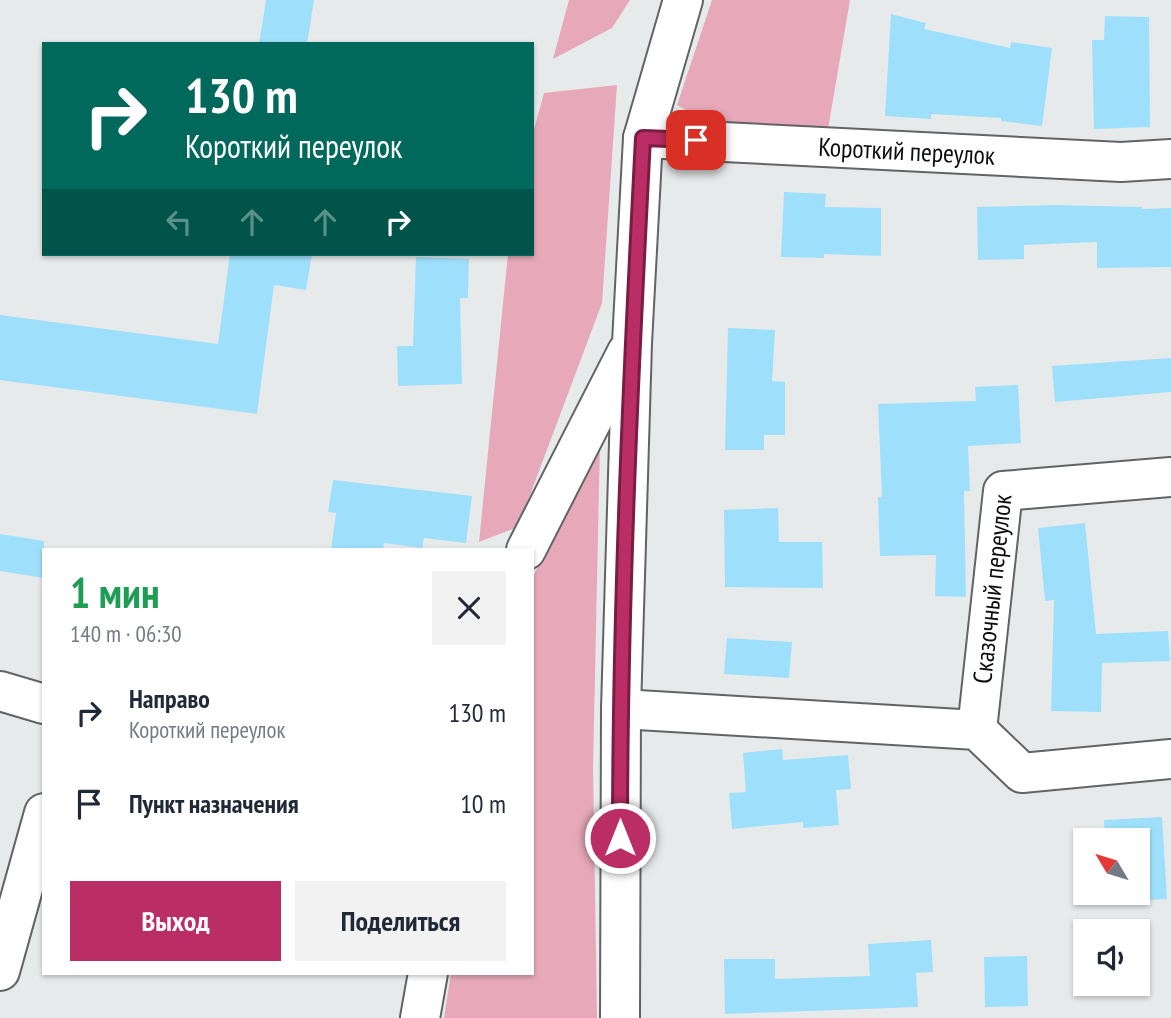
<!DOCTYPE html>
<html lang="ru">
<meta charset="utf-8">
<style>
body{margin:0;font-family:"PT Sans Narrow",sans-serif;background:#f2f2f3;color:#1f2937;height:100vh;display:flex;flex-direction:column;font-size:26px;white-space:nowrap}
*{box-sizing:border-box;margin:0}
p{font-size:23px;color:#747a83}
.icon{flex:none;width:38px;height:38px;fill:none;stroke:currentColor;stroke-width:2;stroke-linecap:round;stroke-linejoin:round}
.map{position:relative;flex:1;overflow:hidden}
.panel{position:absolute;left:42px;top:548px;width:492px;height:427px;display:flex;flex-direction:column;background:#fff;border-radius:0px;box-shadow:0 2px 5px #0004}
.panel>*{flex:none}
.hud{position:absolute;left:42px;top:42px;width:492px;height:214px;border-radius:0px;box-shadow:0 2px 5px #0004;background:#00695c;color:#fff;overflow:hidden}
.needle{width:46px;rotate:308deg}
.fabs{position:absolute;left:1073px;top:828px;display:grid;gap:14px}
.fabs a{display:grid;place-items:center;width:77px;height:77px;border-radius:0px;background:#fff;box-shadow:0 2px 5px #0004;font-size:35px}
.pin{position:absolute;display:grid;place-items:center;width:60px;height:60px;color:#fff;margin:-30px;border-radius:14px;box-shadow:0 4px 10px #0006}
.me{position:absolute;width:77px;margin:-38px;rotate:0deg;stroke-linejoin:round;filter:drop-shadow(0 0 5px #0008)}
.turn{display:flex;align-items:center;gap:24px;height:147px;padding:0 28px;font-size:32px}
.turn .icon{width:91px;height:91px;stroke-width:2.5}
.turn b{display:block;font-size:49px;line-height:60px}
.lanes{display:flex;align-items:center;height:66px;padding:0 28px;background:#0003;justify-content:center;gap:35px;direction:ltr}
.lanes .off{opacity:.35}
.round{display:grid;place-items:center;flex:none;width:74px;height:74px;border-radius:0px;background:#f2f2f3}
.head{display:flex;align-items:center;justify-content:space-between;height:119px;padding:0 28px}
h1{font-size:42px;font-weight:600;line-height:52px;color:#1e9e55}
.cta{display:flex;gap:14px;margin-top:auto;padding:14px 28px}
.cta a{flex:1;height:80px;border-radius:0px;background:#ba2e65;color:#fff;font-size:28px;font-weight:600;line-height:80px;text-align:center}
.cta a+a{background:#f2f2f3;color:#1f2937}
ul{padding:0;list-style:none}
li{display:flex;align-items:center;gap:21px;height:91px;padding:0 28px}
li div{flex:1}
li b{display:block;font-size:26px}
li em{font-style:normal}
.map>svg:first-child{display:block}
.green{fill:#e7a9b9}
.building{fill:#9ee0fb}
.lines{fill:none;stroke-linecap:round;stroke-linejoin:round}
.minor-casing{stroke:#616365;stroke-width:42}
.minor{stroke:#fff;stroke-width:38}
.route-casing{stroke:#791e42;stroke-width:18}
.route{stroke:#ba2e65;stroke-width:12}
.labels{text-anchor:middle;stroke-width:6;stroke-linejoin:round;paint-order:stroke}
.street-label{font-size:26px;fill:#0c0d0d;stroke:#e7eaeb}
</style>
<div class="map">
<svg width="1171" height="1018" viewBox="0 0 1171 1018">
<rect width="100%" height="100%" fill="#e7eaeb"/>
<path class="green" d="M569 0H630L612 28 553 59Z
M712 0H850L827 135 719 128 677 105Z
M617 85 602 303 518 527 479 542 508 254H532V137L544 93Z
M600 442 593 768 597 1018H444L451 973H532V579Z"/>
<path class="building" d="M266 0H314L307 44H259Z
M891 14 926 23 924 29 1010 48 1011 42 1052 48 1042 126 1001 121V118L931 114V119L885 116Z
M1105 16 1149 17 1150 127 1094 129 1092 40H1104Z
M784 192 826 194 825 207 881 208V256L824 254V258L781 257Z
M1055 205 1142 207V209L1171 208V267L1097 268V242L1024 245V259L978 260 977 207Z
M230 254H312L306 290 274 285 257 414 0 380V315L218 344Z
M416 257 469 259 468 298H460L462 384 398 386 397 346H413Z
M728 328 775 330 772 381 785 382V435H764V450H725Z
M1171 358V392L1055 402 1052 366Z
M1018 385 1021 443 968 446 970 491H964L966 597 935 596 936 555 880 556 878 497H882L878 404 976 401 975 387Z
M333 480 472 496 466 543 424 538 422 548 384 543 383 550H331L336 513 328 512Z
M778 508 779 542H822L823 588 725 587 724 510Z
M1085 523 1096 634 1168 631 1170 661 1102 663 1101 712 1051 711 1054 600 1045 601 1038 528Z
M0 534 44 541V578L0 571Z
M727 638 792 642 789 678 724 674Z
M782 749 783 760 848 755 851 789 836 790 839 825 803 828V822L732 829 729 793 746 792 743 753Z
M1162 817 1167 899 1108 902V892H1138V840H1105L1104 820Z
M931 940 933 972 916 973 918 1007 725 1014 724 959H775V979L870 976 868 944Z
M1027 956 1028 1006 985 1007 984 957Z"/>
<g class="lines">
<g class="minor-casing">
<g id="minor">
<path id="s1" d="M643 138 1121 162 1171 159"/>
<path d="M526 550 627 352"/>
<path d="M0 691 44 704"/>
<path d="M621 709 977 730 1022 773 1171 759"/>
<path id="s2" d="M977 730 1003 491 1171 477"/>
<path d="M0 971 44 813"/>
<path d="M420 1018 428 973"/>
<path d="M620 1018 621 709 632 343 643 138 683 0"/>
</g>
</g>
<use href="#minor" class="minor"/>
</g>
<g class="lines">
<g class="route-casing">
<path id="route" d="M620 838C620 604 631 371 643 138L696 140"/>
</g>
<use href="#route" class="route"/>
</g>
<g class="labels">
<g class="street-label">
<text dy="9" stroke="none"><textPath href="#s1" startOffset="264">Короткий переулок</textPath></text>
<text dy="9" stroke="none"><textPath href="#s2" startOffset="142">Сказочный переулок</textPath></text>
</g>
</g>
</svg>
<div class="fabs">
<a><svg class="needle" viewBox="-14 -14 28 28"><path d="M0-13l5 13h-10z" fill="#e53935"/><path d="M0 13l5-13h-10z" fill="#747a83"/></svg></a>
<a><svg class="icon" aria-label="sound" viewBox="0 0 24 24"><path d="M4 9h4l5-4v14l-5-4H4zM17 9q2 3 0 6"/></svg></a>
</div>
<div class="pin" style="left:696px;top:140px;background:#d93025"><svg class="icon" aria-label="arrive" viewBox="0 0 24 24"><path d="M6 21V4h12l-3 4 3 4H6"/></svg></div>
<svg class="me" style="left:620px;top:838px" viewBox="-20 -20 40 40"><circle r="17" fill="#ba2e65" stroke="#fff" stroke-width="3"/><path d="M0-11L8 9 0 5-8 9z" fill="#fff"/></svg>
<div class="hud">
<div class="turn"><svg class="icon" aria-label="right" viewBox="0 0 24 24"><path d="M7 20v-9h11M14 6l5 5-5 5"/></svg><div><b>130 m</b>Короткий переулок</div></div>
<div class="lanes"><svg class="icon off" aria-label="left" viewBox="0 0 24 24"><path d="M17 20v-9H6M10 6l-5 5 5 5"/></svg><svg class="icon off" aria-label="ahead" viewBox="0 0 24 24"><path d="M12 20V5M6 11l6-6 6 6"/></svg><svg class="icon off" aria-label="ahead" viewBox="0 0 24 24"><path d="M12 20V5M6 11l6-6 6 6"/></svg><svg class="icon" aria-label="right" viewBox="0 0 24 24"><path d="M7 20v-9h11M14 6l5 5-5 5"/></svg></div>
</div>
<section class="panel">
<div class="head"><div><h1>1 мин</h1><p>140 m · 06:30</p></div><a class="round"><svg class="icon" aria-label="close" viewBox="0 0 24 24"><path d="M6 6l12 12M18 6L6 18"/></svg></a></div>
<ul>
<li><svg class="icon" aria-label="right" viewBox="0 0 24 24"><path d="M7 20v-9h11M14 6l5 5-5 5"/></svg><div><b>Направо</b><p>Короткий переулок</p></div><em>130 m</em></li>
<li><svg class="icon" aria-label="arrive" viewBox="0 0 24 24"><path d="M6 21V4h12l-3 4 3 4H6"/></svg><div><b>Пункт назначения</b></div><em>10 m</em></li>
</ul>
<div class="cta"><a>Выход</a><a>Поделиться</a></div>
</section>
</div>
